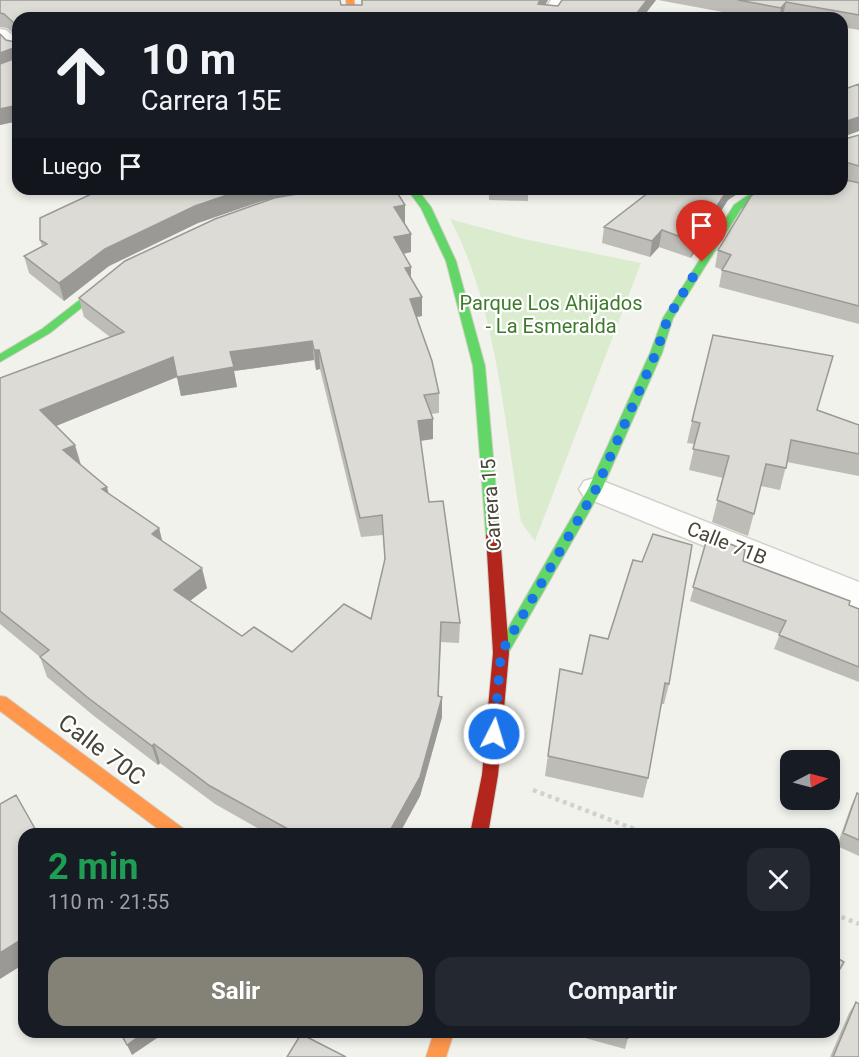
<!DOCTYPE html>
<html lang="es">
<meta charset="utf-8">
<style>
body{margin:0;font-family:Roboto,sans-serif;background:#242831;color:#f1f3f6;height:100vh;display:flex;flex-direction:column;font-size:22px;white-space:nowrap}
*{box-sizing:border-box;margin:0}
p{font-size:20px;color:#9ea1a6}
.icon{flex:none;width:33px;height:33px;fill:none;stroke:currentColor;stroke-width:2;stroke-linecap:round;stroke-linejoin:round}
.map{position:relative;flex:1;overflow:hidden}
.panel{position:absolute;left:18px;top:828px;width:822px;height:210px;display:flex;flex-direction:column;background:#171b24;border-radius:18px;box-shadow:0 3px 9px #0003}
.panel>*{flex:none}
.hud{position:absolute;left:12px;top:12px;width:836px;height:183px;border-radius:18px;box-shadow:0 3px 9px #0003;background:#171b24;color:#f1f3f6;overflow:hidden}
.needle{width:39px;rotate:84deg}
.buttons{position:absolute;left:780px;top:750px;display:grid;gap:12px}
.buttons a{display:grid;place-items:center;width:60px;height:60px;border-radius:12px;background:#171b24;box-shadow:0 3px 9px #0003;font-size:30px}
.pin{position:absolute;display:grid;place-items:center;width:51px;height:51px;color:#fff;margin:-62px -26px;border-radius:50% 50% 50% 0;rotate:-45deg;box-shadow:0 0 6px #0007}
.pin .icon{rotate:45deg}
.me{position:absolute;width:66px;margin:-33px;rotate:5deg;stroke-linejoin:round;filter:drop-shadow(0 0 4px #0008)}
.turn{display:flex;align-items:center;gap:21px;height:126px;padding:0 30px;font-size:27px}
.turn .icon{width:78px;height:78px;stroke-width:2.5}
.turn b{display:block;font-size:42px;line-height:51px}
.then{display:flex;align-items:center;height:57px;padding:0 30px;background:#0003;gap:12px;font-size:22px}
.round{display:grid;place-items:center;flex:none;width:63px;height:63px;border-radius:18px;background:#242831}
.head{display:flex;align-items:center;justify-content:space-between;height:102px;padding:0 30px}
h1{font-size:36px;font-weight:700;line-height:45px;color:#1e9e55}
.cta{display:flex;gap:12px;margin-top:auto;padding:12px 30px}
.cta a{flex:1;height:69px;border-radius:18px;background:#848277;color:#fff;font-size:24px;font-weight:700;line-height:69px;text-align:center}
.cta a+a{background:#242831;color:#f1f3f6}
.map>svg:first-child{display:block}
.green{fill:#dbecce}
.lines{fill:none;stroke-linecap:round;stroke-linejoin:round}
.street-casing{stroke:#d0cfca;stroke-width:3}
.fast-casing{stroke:#d1d0c4;stroke-width:2}
.slow-casing{stroke:#d1d0c4;stroke-width:2}
.jam-casing{stroke:#d1d0c4;stroke-width:2}
.path{stroke:#d2d2cb;stroke-width:4.5;stroke-dasharray:4 4;stroke-linecap:butt}
.street{fill:#fdfdfc;fill-rule:evenodd}
.fast{fill:#63d668;fill-rule:evenodd}
.slow{fill:#ff974d;fill-rule:evenodd}
.jam{fill:#b3261e;fill-rule:evenodd}
.wall{fill:#bdbcb7;fill-rule:evenodd}
.shaded-wall{fill:#9a9995}
.building{fill:#dcdbd5;stroke:#9a9995;stroke-width:1.5;fill-rule:evenodd}
.route{stroke:#1a73e8;stroke-width:10;stroke-dasharray:0 18}
.labels{text-anchor:middle;stroke-width:4.5;stroke-linejoin:round;paint-order:stroke}
.park-label{font-size:20px;fill:#3e7a2c;stroke:#fff}
.street-label{font-size:20px;fill:#494538;stroke:#fff}
.near-street-label{font-size:24px;fill:#494538;stroke:#fff}
</style>
<div class="map">
<svg width="859" height="1057" viewBox="0 0 859 1057">
<rect width="100%" height="100%" fill="#f2f2ed"/>
<path class="green" d="M450 219 524 239 641 263 535 541 521 522C505 427 496 304 450 219Z"/>
<g class="lines">
<g class="street-casing">
<path id="street" d="M551 0H569L557 18H539Z
M0 29 6 30 18 40V55L11 53 0 43Z
M595 478 859 582V609L584 497 579 489 584 481Z"/>
</g>
<g class="fast-casing">
<path id="fast" d="M407 189H417L431 207 456 261 485 366 500 535 493 540 486 535 473 366 446 261 421 208Z
M757 189H768L741 209 673 318 662 353 602 489 506 657 501 659 496 657 493 653 496 649 588 489 650 353 663 318 734 205Z
M116 272 120 273V277L50 333 0 362V354L42 329Z"/>
</g>
<g class="slow-casing">
<path id="slow" d="M346 0H354L356 18H348Z
M0 696 6 697 184 829 187 834H165L0 711Z
M434 1032H454L446 1057H426Z"/>
</g>
<g class="jam-casing">
<path id="jam" d="M493 530 500 535 509 653 498 775 488 834H470L482 775 493 653 486 535Z"/>
</g>
<path class="path" d="M533 790 647 834
M834 914 859 924"/>
<use href="#street" class="street"/>
<use href="#fast" class="fast"/>
<use href="#slow" class="slow"/>
<use href="#jam" class="jam"/>
</g>
<path class="wall" d="M0 0 341 5H361V0H548L545 5 558 6 562 0H656L642 18H18V121L0 125V34L6 40 15 42 16 36 7 28 0 27Z
M658 0H859V30L842 27V18H793L783 16 782 18H755Z
M859 84V131L845 136V139L859 135V183L842 179 859 183V324L719 287 722 270 715 267 718 250 842 189V90Z
M102 189 405 205V223H404L411 234V252L404 254 422 316 416 317 439 393V413L431 414 433 439 421 441 429 502 460 623 459 643 441 642 438 697H442V717L420 796 400 833 403 834H268L215 804 160 763 158 765 94 716 47 677 40 657 0 624V378L110 337 84 317 79 298 270 199 262 201 198 223 109 266 64 301 29 273 24 256 42 246 40 240ZM314 360 316 370 320 369 361 537 383 535 385 561 371 619 292 652 242 636 190 601 207 588 162 541 159 528 109 494 80 465 56 426 177 377 181 396 237 387 234 371Z
M489 189H528V201L489 200Z
M653 189H745L728 200 691 258 659 247 650 257 602 243 604 227Z
M817 410 859 425V476L787 462 780 490 761 486 748 536 712 522 723 478 689 470 695 444 687 443 692 421Z
M708 535 743 561 859 609V682L774 649 780 634 690 601Z
M560 669 582 674 669 684 664 704H661L648 778 643 798 545 776Z
M857 793 859 794V856L837 846 851 806Z
M856 1002 859 1057H830L849 1013Z
M586 1032H629L628 1038 625 1049 585 1038Z"/>
<path class="shaded-wall" d="M540 0H548L537 18 538 4Z
M647 0H656L642 18H633Z
M786 2 783 16 782 18H779L781 8Z
M13 48 17 63 0 70V53Z
M18 105V121L0 125V109Z
M859 117V131L842 137 844 122Z
M245 189H328L262 201 198 223 109 266 64 301 59 283 105 249 195 206Z
M728 189H745L728 200 691 258 694 242Z
M405 205V223L394 225V207Z
M662 230 659 247 650 257 652 241Z
M411 234V252L395 255 394 237Z
M411 267V285L405 268Z
M422 297V316L410 318V299Z
M312 341 314 360 234 371 237 387 181 396 177 377 230 352Z
M314 350H319L320 369 316 370Z
M173 357 177 377 46 430 40 410Z
M433 419V439L418 441V421Z
M75 445 81 465 69 470 63 450Z
M107 487 112 507 102 489Z
M159 528 164 548 152 534Z
M202 568 207 588 179 609 174 590Z
M441 622 438 712 442 697V717L420 796 399 834 391 829 438 696Z
M154 744 160 763 158 765 152 746Z
M24 938V964L0 979V953Z
M145 1032H166L132 1055 127 1045Z"/>
<path class="building" d="M0 0H340L341 5H362V0H540L538 4 558 6 562 0H647L633 18H18V105L0 109V64L16 58V50L13 48 0 53V34L6 40 15 42 16 25 4 14 0 13Z
M738 0H859V15L786 2 781 8Z
M859 84V117L844 122 845 139 859 135V166L845 162 844 171H842V90Z
M842 179 859 183V306L722 270 731 255 718 250 751 196 761 189H842Z
M102 189H245L195 206 105 249 59 283 24 256 47 244 40 240V218Z
M326 189H395L405 205 394 207 411 234 394 237 411 267 405 268 422 297 410 299 432 361 439 393 424 395 433 419 418 421 429 502 443 501 460 623 441 622 438 696 442 697 420 777 391 829 403 834H297L210 786 154 744 152 746 87 697 40 657 49 650 0 611V378L124 332 79 298 125 261 215 219 274 198ZM312 341 314 350H319L360 518 382 515 385 559 371 619 344 604 292 652 254 627 242 636 174 590 202 568 152 534 159 528 102 489 107 487 63 450 75 445 40 410 173 357 177 377 234 367 230 352Z
M653 189H728L694 242 662 230 652 241 604 227Z
M713 335 833 356 817 410 859 425V454L791 440 786 468 766 464 754 514 717 500 729 456 693 449 700 423 692 421Z
M653 534 692 545 669 684 665 683 648 778 548 756 560 669 582 674 590 635 608 639 633 560 642 562Z
M708 535 745 550 743 561 850 601 849 605 859 609V667L779 635 786 621 693 587Z
M857 793 859 794V840L843 833Z
M16 795 38 834H24V938L0 953V804Z
M834 956 844 962 834 979Z
M856 1002 859 1004V1057H833Z
M120 1032H145L127 1045Z
M605 1032H629L628 1038Z
M301 1034 346 1057H287Z"/>
<g class="lines">
<path class="route" d="M494 734 501 653 596 489 656 353 668 318 702 262"/>
</g>
<g class="labels">
<g class="park-label">
<text x="551" y="310">Parque Los Ahijados<tspan x="551" dy="23">- La Esmeralda</tspan></text>
</g>
<g class="street-label">
<text transform="translate(491 505) rotate(-94)" y="7">Carrera 15</text>
<text transform="translate(727 543) rotate(22)" y="7">Calle 71B</text>
</g>
<g class="near-street-label">
<text transform="translate(102 750) rotate(37)" y="8">Calle 70C</text>
</g>
</g>
</svg>
<div class="buttons">
<a><svg class="needle" viewBox="-14 -14 28 28"><path d="M0-13l5 13h-10z" fill="#e53935"/><path d="M0 13l5-13h-10z" fill="#9ea1a6"/></svg></a>
</div>
<div class="pin" style="left:702px;top:262px;background:#d93025"><svg class="icon" aria-label="arrive" viewBox="0 0 24 24"><path d="M6 21V4h12l-3 4 3 4H6"/></svg></div>
<svg class="me" style="left:494px;top:734px" viewBox="-20 -20 40 40"><circle r="17" fill="#1a73e8" stroke="#fff" stroke-width="3"/><path d="M0-11L8 9 0 5-8 9z" fill="#fff"/></svg>
<div class="hud">
<div class="turn"><svg class="icon" aria-label="ahead" viewBox="0 0 24 24"><path d="M12 20V5M6 11l6-6 6 6"/></svg><div><b>10 m</b>Carrera 15E</div></div>
<div class="then">Luego<svg class="icon" aria-label="arrive" viewBox="0 0 24 24"><path d="M6 21V4h12l-3 4 3 4H6"/></svg></div>
</div>
<section class="panel">
<div class="head"><div><h1>2 min</h1><p>110 m · 21:55</p></div><a class="round"><svg class="icon" aria-label="close" viewBox="0 0 24 24"><path d="M6 6l12 12M18 6L6 18"/></svg></a></div>
<div class="cta"><a>Salir</a><a>Compartir</a></div>
</section>
</div>
